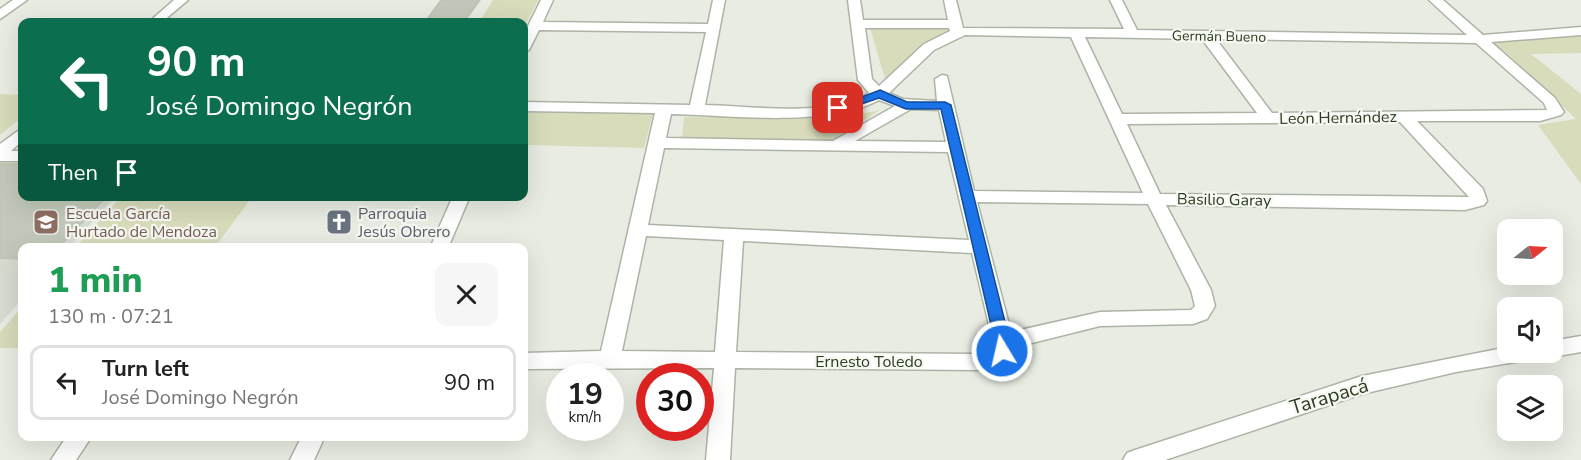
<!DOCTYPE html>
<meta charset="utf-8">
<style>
body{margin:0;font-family:"Nunito Sans",sans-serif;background:#f6f6f6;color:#222;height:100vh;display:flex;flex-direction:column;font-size:22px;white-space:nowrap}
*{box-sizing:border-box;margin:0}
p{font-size:20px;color:#767676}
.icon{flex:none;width:33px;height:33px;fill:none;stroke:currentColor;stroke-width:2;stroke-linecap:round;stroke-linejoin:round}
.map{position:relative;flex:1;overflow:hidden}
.sheet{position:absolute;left:18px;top:243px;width:510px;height:198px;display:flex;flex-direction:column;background:#fff;border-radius:12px;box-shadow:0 6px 24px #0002}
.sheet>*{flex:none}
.top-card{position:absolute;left:18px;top:18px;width:510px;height:183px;border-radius:12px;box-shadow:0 6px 24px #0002;background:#0b6e4f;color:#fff;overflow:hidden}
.needle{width:39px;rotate:72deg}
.tools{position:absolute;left:1497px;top:219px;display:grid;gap:12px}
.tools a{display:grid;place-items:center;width:66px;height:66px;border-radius:12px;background:#fff;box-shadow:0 6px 24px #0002;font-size:30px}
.speed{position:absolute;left:546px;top:363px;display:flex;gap:12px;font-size:30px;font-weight:700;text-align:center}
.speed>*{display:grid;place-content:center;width:78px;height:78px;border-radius:50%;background:#fff;box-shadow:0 6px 24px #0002;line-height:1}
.speed small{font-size:15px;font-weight:400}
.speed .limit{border:9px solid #d22;background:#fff;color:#111}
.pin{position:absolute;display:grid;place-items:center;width:51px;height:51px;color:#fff;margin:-26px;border-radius:12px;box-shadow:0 3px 9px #0006}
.me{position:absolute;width:66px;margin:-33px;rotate:351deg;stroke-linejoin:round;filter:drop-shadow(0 0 4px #0008)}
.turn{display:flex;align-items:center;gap:21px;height:126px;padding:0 30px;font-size:27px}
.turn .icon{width:78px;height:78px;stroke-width:2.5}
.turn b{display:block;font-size:42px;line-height:51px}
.then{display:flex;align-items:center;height:57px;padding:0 30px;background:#0003;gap:12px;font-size:22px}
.round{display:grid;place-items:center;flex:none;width:63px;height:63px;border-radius:12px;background:#f6f6f6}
.head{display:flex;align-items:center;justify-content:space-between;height:102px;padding:0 30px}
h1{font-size:36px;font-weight:800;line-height:45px;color:#1e9e55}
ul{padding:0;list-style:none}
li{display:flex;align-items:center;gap:18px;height:75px;margin:0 12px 9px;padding:0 18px;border:3px solid #e0e0e0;border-radius:12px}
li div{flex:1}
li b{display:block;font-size:22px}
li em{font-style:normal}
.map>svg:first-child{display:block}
.built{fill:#d7dbd0}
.green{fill:#d8dcbb}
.building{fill:#c2c9ba;stroke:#bec5b4;stroke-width:1.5}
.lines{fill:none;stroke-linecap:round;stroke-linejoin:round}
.street-casing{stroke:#acb4a5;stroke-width:3}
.street{fill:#fff;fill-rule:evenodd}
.route{fill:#1a73e8;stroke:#114b97;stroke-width:1.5}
.labels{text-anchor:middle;stroke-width:4.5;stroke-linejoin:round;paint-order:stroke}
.far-street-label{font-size:14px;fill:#2d3c22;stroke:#f6f8f2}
.street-label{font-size:16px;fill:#2d3c22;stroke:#f6f8f2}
.education-label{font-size:16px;fill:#785e54;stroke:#f6f8f2;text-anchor:start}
.worship-label{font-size:16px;fill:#5b616d;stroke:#f6f8f2;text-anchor:start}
.near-street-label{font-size:20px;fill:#2d3c22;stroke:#f6f8f2}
</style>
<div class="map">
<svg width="1581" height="460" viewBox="0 0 1581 460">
<rect width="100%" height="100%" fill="#e8ece2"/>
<path class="built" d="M0 163H22V196L115 197 69 247 22 248V299L0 324Z"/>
<path class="green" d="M493 0H538L524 28V22H479Z
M870 28H950V33L886 82Z
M1581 35V53L1531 54 1581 94V184L1538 125 1576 119 1506 52 1491 43Z
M0 94 22 95V117L0 135Z
M880 110 834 140 682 139 684 117 835 119Z
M524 111 653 114 644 148 524 145Z
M121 197V196L252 197 215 247H76Z
M22 307V348H0V332Z"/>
<path class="building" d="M441 0H480L464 22H425Z
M0 164H22V196H107L58 248H22V259L0 258Z"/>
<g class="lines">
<g class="street-casing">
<path id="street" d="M13 0H27L0 19V9Z
M174 0H188L162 22H149Z
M541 0H553L543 22 708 24 713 0H725L705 105C754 106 827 118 869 93L858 80 848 0H860L863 20H948L944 0H956L963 28 1124 29 1110 0H1122L1137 30 1467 35 1429 0H1443L1483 35 1581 27V35L1491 42 1555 98 1564 112 1561 115 1540 121H1417L1483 189 1487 201 1484 205 1465 210 1166 205 1211 290 1215 306 1207 319 1193 324 1100 326 1012 348 1002 363 977 370 735 368 730 460H706L714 368 524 369V353L601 351 655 113 524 111V102L690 105 706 32 539 30 529 50 524 51V34ZM865 28H949L950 31 924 44 879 86 872 79ZM965 35 1071 37 1143 193 974 191 947 76 942 75 935 79 937 101 903 99 889 93 934 50ZM1085 37 1202 39 1257 113 1122 114ZM1216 39 1476 43 1544 103 1547 110 1272 113ZM879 100 895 106 833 141 666 138 671 114C729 115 828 128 879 100ZM911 109 939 110 946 142 855 141ZM1400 122 1469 197 1160 194 1127 124ZM664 148 948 152 969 240 648 225ZM977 202 1148 204 1191 290 1195 306 1191 310 1100 312 1011 332ZM646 236 724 240 715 352 622 351ZM743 241 972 253 993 342 992 348 977 354 736 352Z
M22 128V141L11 151H22V161H0V144Z
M453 196H470L448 248H430Z
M1581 336V352L1552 357 1544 352H1552V341Z
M1508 347V352H1538L1535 358 1528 360 1456 372 1362 394 1165 460H1123L1127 453 1135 450 1362 376Z
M67 436H92L76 460H51Z
M302 436H325L314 460H290Z"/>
</g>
<use href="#street" class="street"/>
</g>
<path class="route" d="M880 90 907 102H945L951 105 1010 342 1008 355 1002 357 994 351 995 342 941 109H906L879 98 838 112 833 108Z"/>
<defs>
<g id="school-square" transform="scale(1.35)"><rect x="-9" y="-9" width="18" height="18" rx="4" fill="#8d6e63" stroke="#f6f8f2"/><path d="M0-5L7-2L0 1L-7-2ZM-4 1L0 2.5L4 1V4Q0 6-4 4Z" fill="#fff"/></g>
<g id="church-square" transform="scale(1.35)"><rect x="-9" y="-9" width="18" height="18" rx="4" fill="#6b7280" stroke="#f6f8f2"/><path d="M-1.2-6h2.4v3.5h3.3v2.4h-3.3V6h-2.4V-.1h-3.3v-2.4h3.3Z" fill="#fff"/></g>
</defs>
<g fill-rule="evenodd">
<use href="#school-square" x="46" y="222"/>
<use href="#church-square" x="339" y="222"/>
</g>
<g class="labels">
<g class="far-street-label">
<text transform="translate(1219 36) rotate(1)" y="5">Germán Bueno</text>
</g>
<g class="street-label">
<text transform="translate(1338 117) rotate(-1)" y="6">León Hernández</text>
<text transform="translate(1224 199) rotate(1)" y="6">Basilio Garay</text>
<text x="869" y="367">Ernesto Toledo</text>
</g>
<g class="education-label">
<text x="66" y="219">Escuela García<tspan x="66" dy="18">Hurtado de Mendoza</tspan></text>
</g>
<g class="worship-label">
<text x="358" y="219">Parroquia<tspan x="358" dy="18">Jesús Obrero</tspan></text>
</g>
<g class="near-street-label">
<text transform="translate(1329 396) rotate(-17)" y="7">Tarapacá</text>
</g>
</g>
</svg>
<div class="tools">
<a><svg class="needle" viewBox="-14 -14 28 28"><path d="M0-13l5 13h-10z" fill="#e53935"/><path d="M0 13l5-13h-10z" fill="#767676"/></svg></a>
<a><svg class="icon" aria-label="sound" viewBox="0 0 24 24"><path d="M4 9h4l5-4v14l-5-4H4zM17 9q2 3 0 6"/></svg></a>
<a><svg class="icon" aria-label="layers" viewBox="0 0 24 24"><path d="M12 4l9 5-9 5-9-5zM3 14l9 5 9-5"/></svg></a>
</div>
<div class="speed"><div>19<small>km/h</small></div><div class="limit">30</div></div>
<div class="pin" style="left:838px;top:108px;background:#d93025"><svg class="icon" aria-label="arrive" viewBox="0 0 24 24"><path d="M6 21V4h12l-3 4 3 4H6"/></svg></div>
<svg class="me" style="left:1002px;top:351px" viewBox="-20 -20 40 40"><circle r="17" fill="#1a73e8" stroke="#fff" stroke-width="3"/><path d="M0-11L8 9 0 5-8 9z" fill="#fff"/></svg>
<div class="top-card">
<div class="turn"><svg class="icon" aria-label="left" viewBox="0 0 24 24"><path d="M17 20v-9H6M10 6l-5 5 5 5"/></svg><div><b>90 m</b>José Domingo Negrón</div></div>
<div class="then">Then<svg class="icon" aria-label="arrive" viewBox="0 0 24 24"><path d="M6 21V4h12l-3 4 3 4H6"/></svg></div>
</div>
<section class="sheet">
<div class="head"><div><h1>1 min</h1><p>130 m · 07:21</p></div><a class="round"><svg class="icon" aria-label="close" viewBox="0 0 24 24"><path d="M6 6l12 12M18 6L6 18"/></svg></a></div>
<ul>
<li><svg class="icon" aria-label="left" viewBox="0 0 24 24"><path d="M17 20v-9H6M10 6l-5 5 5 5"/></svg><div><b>Turn left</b><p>José Domingo Negrón</p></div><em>90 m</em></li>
</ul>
</section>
</div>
